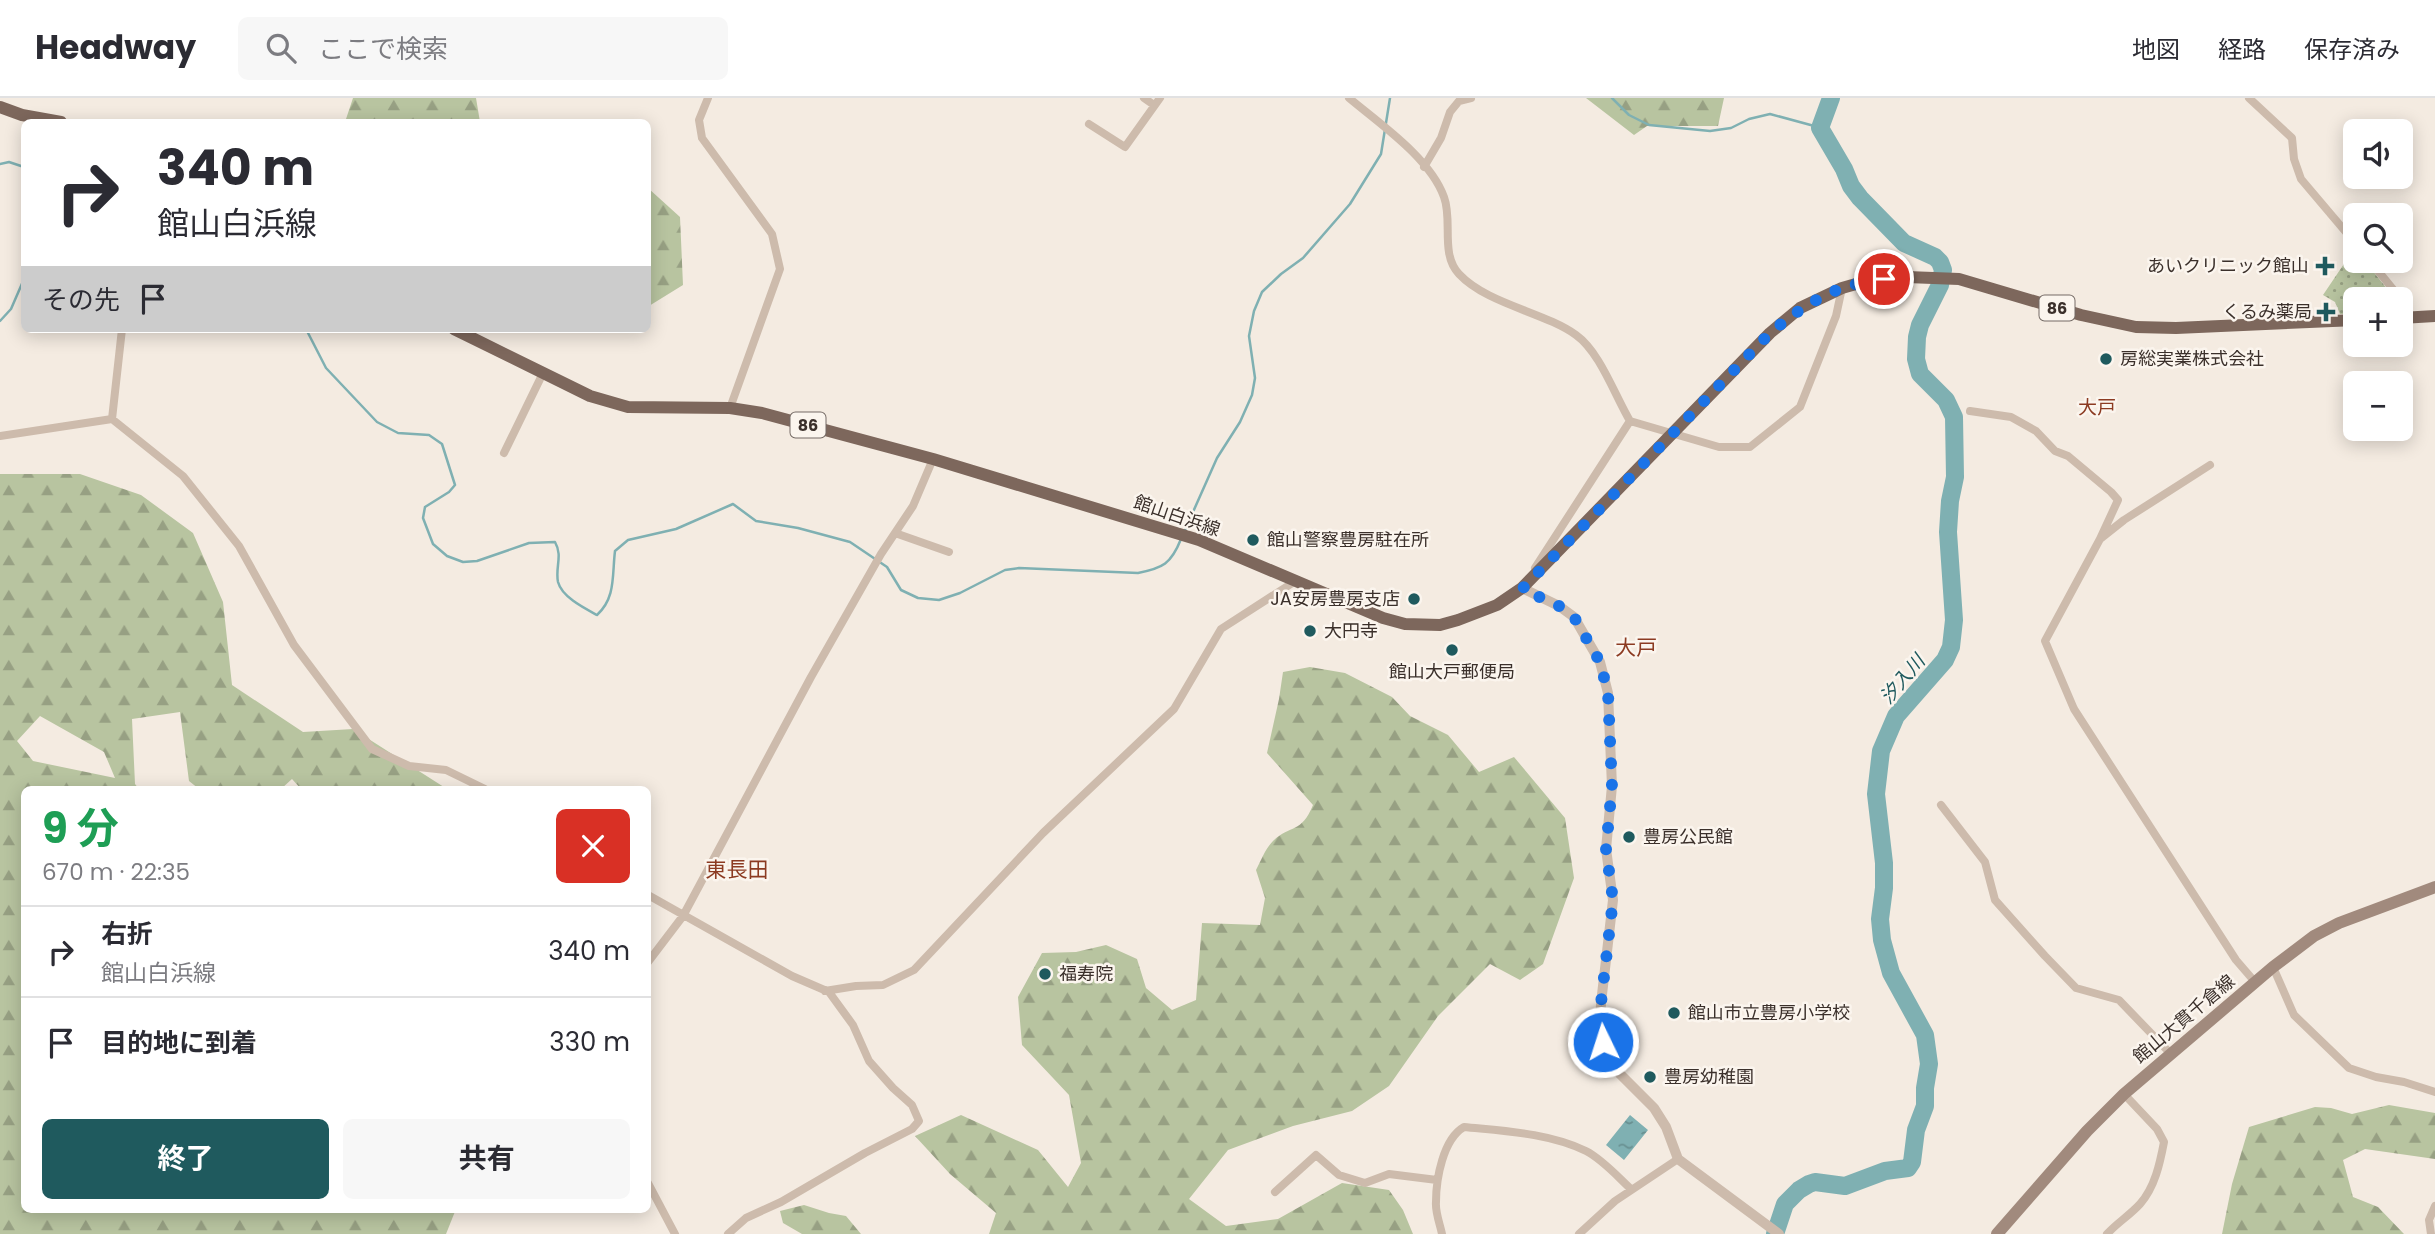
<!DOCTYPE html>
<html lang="ja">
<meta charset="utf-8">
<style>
body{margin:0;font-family:Poppins,"Noto Sans JP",sans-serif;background:#f7f7f7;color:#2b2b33;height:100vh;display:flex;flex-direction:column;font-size:26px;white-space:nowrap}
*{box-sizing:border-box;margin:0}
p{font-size:23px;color:#7c7c81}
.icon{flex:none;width:38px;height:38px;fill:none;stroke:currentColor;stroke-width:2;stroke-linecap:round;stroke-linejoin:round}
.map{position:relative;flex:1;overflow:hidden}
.drawer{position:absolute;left:21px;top:688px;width:630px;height:427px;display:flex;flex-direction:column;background:#fff;border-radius:10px;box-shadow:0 4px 18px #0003}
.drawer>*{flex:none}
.guide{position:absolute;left:21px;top:21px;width:630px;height:214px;border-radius:10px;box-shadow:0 4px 18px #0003;background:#fff;color:#2b2b33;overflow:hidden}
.controls{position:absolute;left:2343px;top:21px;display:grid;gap:14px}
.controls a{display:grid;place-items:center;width:70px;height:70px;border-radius:10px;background:#fff;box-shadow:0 4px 18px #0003;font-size:35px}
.pin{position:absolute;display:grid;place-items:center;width:60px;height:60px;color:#fff;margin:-30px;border:4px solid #fff;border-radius:50%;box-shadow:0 2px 7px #0007}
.me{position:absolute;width:77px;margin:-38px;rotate:356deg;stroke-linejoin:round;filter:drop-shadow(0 0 5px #0008)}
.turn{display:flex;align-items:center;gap:24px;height:147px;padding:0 21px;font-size:32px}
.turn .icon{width:91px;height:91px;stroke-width:2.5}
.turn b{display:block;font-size:49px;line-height:60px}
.then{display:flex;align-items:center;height:66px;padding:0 21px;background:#0003;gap:14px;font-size:26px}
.round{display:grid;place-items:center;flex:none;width:74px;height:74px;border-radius:10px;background:#f7f7f7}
.head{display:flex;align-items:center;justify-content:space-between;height:119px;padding:0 21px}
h1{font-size:42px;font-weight:700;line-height:52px;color:#1e9e55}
.cta{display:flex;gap:14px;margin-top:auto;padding:14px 21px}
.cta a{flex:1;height:80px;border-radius:10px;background:#1f5a5e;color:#fff;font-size:28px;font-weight:700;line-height:80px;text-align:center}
.cta a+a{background:#f7f7f7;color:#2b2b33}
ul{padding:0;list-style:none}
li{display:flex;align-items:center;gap:21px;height:91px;padding:0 21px;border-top:2px solid #e1e1e2}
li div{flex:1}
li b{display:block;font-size:26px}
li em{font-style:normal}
header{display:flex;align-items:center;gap:42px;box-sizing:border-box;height:98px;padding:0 35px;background:#fff;border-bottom:2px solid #e1e1e2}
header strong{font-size:33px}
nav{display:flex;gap:38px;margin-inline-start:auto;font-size:24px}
.search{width:490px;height:63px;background:#f7f7f7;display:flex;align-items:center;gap:18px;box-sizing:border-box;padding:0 24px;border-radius:10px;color:#7c7c81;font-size:26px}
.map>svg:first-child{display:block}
.grass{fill:url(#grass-dots)}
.forest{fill:url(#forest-firs);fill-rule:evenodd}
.water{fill:url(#water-ripples)}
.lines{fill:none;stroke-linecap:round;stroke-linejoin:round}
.stream{stroke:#7fb0b2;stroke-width:2.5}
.river{stroke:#7fb0b2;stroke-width:18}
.minor{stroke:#cdbbac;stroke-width:8}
.tertiary{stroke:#cdbbac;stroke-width:10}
.secondary{stroke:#a18a7d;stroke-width:12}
.primary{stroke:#7d675c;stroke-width:12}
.route{stroke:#1a73e8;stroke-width:12;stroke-dasharray:0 21.6}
.poi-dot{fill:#1f5a5e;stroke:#fbf5ee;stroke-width:2.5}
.labels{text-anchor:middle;stroke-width:5;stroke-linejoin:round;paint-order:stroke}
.shield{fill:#fbf5ee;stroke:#756b66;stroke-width:2}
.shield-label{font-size:16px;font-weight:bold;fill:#3b302b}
.poi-label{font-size:18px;fill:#3b302b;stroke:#fbf5ee;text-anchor:start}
.street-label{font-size:18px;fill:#3b302b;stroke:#fbf5ee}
.neighbourhood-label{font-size:19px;fill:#8c3b22;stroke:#fbf5ee}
.water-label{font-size:19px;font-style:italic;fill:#1f5a5e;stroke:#fbf5ee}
.quarter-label{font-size:21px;fill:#8c3b22;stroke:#fbf5ee}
</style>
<header>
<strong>Headway</strong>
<div class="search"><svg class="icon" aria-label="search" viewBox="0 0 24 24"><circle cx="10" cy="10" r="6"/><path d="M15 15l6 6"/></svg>ここで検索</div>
<nav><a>地図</a><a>経路</a><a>保存済み</a></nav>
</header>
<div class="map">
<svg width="2435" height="1136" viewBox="0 0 2435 1136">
<defs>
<pattern id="grass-dots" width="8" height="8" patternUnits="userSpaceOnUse" patternTransform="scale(1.75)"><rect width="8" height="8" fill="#b8c4a0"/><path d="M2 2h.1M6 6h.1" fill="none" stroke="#97a083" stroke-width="1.8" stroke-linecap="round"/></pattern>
<pattern id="forest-firs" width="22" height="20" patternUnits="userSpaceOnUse" patternTransform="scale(1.75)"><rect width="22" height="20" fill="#b8c4a0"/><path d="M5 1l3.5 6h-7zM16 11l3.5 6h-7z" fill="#97a083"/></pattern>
<pattern id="water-ripples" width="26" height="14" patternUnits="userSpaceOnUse" patternTransform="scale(1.75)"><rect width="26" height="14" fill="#7fb0b2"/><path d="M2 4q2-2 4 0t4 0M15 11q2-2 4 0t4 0" fill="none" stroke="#699091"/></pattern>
</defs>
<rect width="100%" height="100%" fill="#f4ebe1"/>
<path class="grass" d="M2354 151 2356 163H2365L2395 201H2356L2355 216H2340L2335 204 2323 197Z"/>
<path class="forest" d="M353 0H476L480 24H345Z
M1586 0H1724L1718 28H1647L1634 37Z
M648 90 680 119 683 187 649 208Z
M0 376H80L141 397 193 435 223 504 232 587 303 634 353 631 447 691H301L292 681 281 691H199L189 683 180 614 132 621 135 686 139 691H24V1111H456L446 1136H0ZM40 618 104 654 115 680 33 663 17 643Z
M1310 569 1345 575 1392 599 1410 618 1448 637 1479 674 1514 659 1565 720 1574 780 1543 866 1520 882 1490 866 1438 918 1389 988 1352 1013 1293 1028 1228 1052 1189 1101 1226 1128 1278 1121 1342 1085 1389 1092 1403 1112 1413 1136H989L996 1115 950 1076 915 1038 961 1017 1038 1052 1068 1089 1081 1065 1069 997 1022 947 1018 899 1042 855 1076 854 1106 847 1137 861 1146 890 1172 912 1196 902 1202 825 1260 827 1265 800 1256 772C1261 763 1265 751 1273 743 1291 726 1301 736 1313 707L1267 655 1279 601 1283 574Z
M2389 1007 2435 1015V1061L2365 1051 2343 1062 2353 1099 2378 1109 2404 1136H2222L2232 1086 2249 1029 2315 1009 2331 1010 2352 1016Z
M804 1107 829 1115 846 1118 861 1136H802L783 1125 780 1113Z"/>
<path class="water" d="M1826 0H1838L1827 30 1831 50 1824 43 1815 25Z
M1630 1017 1648 1032 1624 1062 1606 1047Z"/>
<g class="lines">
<path class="stream" d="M1612 0 1629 17 1649 27 1710 33 1731 30 1749 21 1770 16 1818 29
M0 66 9 64 24 69
M0 223 11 211 24 181
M306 231 326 270 377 324 398 335 429 337 442 346 455 387 449 394 425 409 423 420 433 446 447 458 463 464 477 463 529 445 555 444C563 458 555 469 558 484 562 499 584 510 597 517 616 500 612 477 615 453L628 442 676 431 733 406 756 423 798 430 850 444 887 469 901 492 918 500 939 502 960 495 1005 472 1019 470 1138 475C1163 470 1171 466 1181 441
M1185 432 1217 360 1240 324 1252 297 1255 280 1249 238 1254 213 1262 194 1281 176 1303 160 1350 106 1381 56 1390 0"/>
<path class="river" d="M1775 1136 1785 1106 1799 1092 1809 1086 1815 1084 1845 1088 1885 1073 1908 1070 1912 1064 1916 1032 1925 1008V990L1929 966 1925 937 1891 875 1882 842 1880 821 1884 790V765L1876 696 1881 653 1896 618 1945 562 1951 549 1954 522 1948 434 1950 403 1955 379 1954 319 1946 302 1920 276 1916 261 1917 239 1920 227 1940 187 1943 172 1940 164 1935 159 1904 145 1860 100 1851 88 1844 71 1820 30 1831 0"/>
<path class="minor" d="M708 0 699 22 702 40 772 136 780 171 730 310
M1144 0 1154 7
M1349 0C1380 26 1430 60 1444 99 1453 123 1440 156 1459 176 1487 206 1544 214 1576 237 1600 254 1615 298 1630 323L1719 349H1750L1800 309 1836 218 1842 190
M2249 0 2292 40 2294 61 2301 81 2356 146
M1089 26 1125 49 1160 0
M1424 69 1441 40 1450 14 1459 3 1471 0
M2370 163 2401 201
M1970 313 2011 319 2036 333 2055 353 2068 358 2111 394 2118 402 2100 441
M112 321 122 231
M0 338 112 321 183 378 239 448 294 547 372 651 409 668 446 672 485 691
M504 355 543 275
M2210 367 2124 422 2100 441 2045 543 2074 611 2236 862 2255 884
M895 435 949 454
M1535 470 1630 323
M1941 707 1985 764 1995 802 2045 858 2076 890 2119 902 2170 955
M648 797 792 878 829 894 853 927 869 963 893 990 912 1007 919 1023 912 1031 865 1055 781 1104 746 1120 728 1136
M648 864 683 818 811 579 881 456 913 408 933 361
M2273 869 2294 917 2349 970 2376 979 2404 984 2435 994
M825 893 856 888 883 887 914 872 1043 735 1174 611 1221 531 1297 482
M648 1085 675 1136
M1275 1094 1316 1057 1339 1077 1365 1085 1389 1076 1437 1082
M1442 1136C1440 1126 1435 1114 1436 1104 1436 1081 1443 1041 1464 1029 1503 1033 1549 1035 1586 1053 1602 1061 1618 1079 1631 1091
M1579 1136 1615 1103 1678 1061
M2107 1136C2117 1125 2130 1117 2140 1106 2155 1089 2160 1065 2164 1044L2157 1031 2124 996
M2431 1136 2429 1122 2435 1108"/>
<path class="tertiary" d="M1522 490 1559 508 1574 519 1600 564 1608 595 1612 688 1606 751 1613 802 1601 905 1600 934 1603 944 1620 976 1654 1010 1666 1029 1678 1061 1779 1136"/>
<path class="secondary" d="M1997 1136 2087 1033 2124 996 2273 869 2314 838 2339 825 2435 789"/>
<path class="primary" d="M0 9 22 17 61 24
M2401 220 2435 218
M454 231 590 298 628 309 730 310 762 315 933 361 1199 442 1383 520 1405 526 1440 527 1458 522 1497 507 1522 490 1770 235 1800 210 1842 190 1863 184 1907 179 1959 181 2081 217 2136 229 2176 230 2356 222"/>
</g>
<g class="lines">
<path class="route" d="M1603 944 1600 934 1601 905 1613 802 1606 751 1612 688 1608 595 1600 564 1574 519 1559 508 1522 491 1770 235C1808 204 1834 187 1884 181"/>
</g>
<g class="poi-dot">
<path d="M2321.5 157.5h7v7h7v7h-7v7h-7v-7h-7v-7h7z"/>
<path d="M2322.5 203.5h7v7h7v7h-7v7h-7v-7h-7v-7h7z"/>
<circle cx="2106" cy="261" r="7"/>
<circle cx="1253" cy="442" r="7"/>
<circle cx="1414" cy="501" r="7"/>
<circle cx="1310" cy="533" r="7"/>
<circle cx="1452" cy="552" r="7"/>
<circle cx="1629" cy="739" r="7"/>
<circle cx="1045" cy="876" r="7"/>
<circle cx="1674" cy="915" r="7"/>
<circle cx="1650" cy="979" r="7"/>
</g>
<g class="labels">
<g class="shield">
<rect x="2039.5" y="197.5" width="35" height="25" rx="5"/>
<rect x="790.5" y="314.5" width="35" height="25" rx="5"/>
</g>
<g class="shield-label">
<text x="2057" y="216">86</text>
<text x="808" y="333">86</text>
</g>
<g class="poi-label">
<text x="2309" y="174" text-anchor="end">あいクリニック館山</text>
<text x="2312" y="220" text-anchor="end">くるみ薬局</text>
<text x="2120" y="267">房総実業株式会社</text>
<text x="1267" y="448">館山警察豊房駐在所</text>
<text x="1400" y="507" text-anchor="end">JA安房豊房支店</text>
<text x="1324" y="539">大円寺</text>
<text x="1452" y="580" text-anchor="middle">館山大戸郵便局</text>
<text x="1643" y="745">豊房公民館</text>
<text x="1059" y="882">福寿院</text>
<text x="1688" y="921">館山市立豊房小学校</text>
<text x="1664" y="985">豊房幼稚園</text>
</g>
<g class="street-label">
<text transform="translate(1177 418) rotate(19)" y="6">館山白浜線</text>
<text transform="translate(2184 921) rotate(-40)" y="6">館山大貫千倉線</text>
</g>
<g class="neighbourhood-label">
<text x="2097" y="316">大戸</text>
</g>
<g class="water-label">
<text transform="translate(1902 581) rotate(-50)" y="7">汐入川</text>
</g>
<g class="quarter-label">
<text x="1636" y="557">大戸</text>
<text x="737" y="779">東長田</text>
</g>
</g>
</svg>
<div class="controls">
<a><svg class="icon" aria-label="sound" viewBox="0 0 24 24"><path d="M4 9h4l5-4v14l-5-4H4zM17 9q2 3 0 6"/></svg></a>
<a><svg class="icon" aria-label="search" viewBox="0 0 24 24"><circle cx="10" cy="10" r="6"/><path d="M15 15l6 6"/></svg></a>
<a>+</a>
<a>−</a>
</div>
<div class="pin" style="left:1884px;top:181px;background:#d93025"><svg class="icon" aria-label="arrive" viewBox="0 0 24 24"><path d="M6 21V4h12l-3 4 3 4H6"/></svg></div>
<svg class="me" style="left:1603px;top:944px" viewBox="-20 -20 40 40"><circle r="17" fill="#1a73e8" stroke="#fff" stroke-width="3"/><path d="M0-11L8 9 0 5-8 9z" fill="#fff"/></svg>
<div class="guide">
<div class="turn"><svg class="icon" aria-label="right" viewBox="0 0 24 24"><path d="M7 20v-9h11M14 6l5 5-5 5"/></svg><div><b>340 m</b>館山白浜線</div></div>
<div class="then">その先<svg class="icon" aria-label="arrive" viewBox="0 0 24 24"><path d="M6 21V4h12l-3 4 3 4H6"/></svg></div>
</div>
<section class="drawer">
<div class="head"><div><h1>9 分</h1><p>670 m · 22:35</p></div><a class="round" style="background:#d93025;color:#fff"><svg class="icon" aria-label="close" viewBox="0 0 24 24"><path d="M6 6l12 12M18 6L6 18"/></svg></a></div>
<ul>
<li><svg class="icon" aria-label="right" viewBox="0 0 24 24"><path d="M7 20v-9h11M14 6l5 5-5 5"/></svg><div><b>右折</b><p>館山白浜線</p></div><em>340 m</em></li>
<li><svg class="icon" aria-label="arrive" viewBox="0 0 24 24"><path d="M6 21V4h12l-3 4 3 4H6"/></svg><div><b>目的地に到着</b></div><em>330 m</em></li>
</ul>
<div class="cta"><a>終了</a><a>共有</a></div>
</section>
</div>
